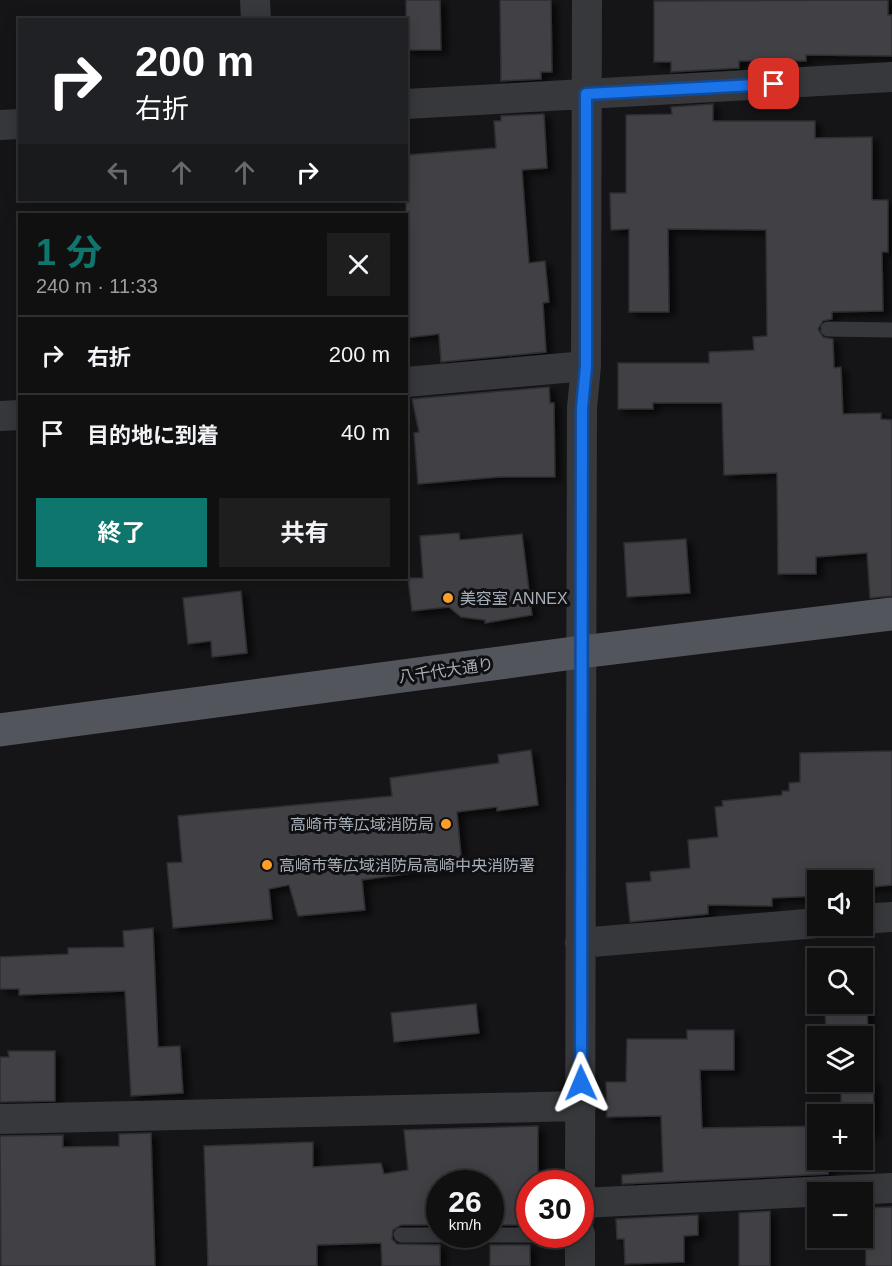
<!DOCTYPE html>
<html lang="ja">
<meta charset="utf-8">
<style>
body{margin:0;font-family:Arial,"Noto Sans JP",sans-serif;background:#1e1e1f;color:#f1f3f6;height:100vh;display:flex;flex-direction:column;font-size:22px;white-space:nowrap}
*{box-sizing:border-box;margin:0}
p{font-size:20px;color:#9c9d9f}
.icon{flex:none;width:33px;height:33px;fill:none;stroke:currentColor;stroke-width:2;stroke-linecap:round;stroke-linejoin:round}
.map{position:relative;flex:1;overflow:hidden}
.side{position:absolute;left:18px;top:213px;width:390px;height:366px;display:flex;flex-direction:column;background:#101011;border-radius:0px;box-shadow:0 3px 15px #0003,0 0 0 2px #303031}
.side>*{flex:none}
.guide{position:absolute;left:18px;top:18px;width:390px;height:183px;border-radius:0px;box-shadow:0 3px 15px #0003,0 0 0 2px #303031;background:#202124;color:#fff;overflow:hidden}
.tools{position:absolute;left:807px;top:870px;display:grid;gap:12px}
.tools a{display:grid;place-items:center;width:66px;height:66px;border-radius:0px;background:#101011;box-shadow:0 3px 15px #0003,0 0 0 2px #303031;font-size:30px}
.speed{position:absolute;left:426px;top:1170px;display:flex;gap:12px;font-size:30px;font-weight:700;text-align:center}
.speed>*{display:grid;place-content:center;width:78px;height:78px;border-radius:50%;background:#101011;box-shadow:0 3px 15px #0003,0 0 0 2px #303031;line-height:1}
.speed small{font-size:15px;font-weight:400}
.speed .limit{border:9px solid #d22;background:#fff;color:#111}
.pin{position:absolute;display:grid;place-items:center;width:51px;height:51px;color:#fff;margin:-26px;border-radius:12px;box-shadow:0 3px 9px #0006}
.me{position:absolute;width:66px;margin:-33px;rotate:359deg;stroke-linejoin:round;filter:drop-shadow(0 0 4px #0008)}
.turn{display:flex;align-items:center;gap:21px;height:126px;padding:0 18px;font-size:27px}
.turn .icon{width:78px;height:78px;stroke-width:2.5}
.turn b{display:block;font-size:42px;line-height:51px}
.lanes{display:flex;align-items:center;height:57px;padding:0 18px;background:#0003;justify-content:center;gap:30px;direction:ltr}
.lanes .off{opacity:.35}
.round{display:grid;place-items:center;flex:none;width:63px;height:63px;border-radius:0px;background:#1e1e1f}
.head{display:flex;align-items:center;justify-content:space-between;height:102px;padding:0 18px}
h1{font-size:36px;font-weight:700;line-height:45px;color:#0f766e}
.button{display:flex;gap:12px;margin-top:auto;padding:12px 18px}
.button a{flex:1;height:69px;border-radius:0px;background:#0f766e;color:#fff;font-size:24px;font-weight:700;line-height:69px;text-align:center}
.button a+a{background:#1e1e1f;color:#f1f3f6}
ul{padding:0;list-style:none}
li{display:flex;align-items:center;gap:18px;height:78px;padding:0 18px;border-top:2px solid #303031}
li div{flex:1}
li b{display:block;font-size:22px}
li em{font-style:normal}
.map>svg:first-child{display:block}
.building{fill:#3f4044;stroke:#2f2f33;stroke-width:1.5;filter:url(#shadow)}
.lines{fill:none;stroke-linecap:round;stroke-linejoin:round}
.lane{stroke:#36383c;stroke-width:15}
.street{stroke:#36383c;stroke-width:30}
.primary{stroke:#52555c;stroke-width:33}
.route-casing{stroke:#114b97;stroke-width:15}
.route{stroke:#1a73e8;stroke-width:10}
.poi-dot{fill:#fd9e27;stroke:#101012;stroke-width:2}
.labels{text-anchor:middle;stroke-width:6;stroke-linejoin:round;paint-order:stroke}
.poi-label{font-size:16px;fill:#a6aeb8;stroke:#101012;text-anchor:start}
.street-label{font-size:16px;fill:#a6aeb8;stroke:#101012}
</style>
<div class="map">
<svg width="892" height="1266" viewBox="0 0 892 1266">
<defs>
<filter id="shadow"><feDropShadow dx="6" dy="4" stdDeviation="3" flood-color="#0009"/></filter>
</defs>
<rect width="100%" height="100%" fill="#151517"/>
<path class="building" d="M406 0H440L441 50H406Z
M500 0H551L552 72H541V79L501 81Z
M888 0V15H892V56L806 55V61H739V68L671 72V62H654V1Z
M713 104V121H815V138L872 137V200H888V252H882L883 311 832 312V319L823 321 818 329 823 337 833 339 834 368 841 367 843 414 881 413V419L892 420V596L870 598 867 553 816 557V574H778L777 473 724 475 722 403H653V409H618V363H709V352L754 350 753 337 767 336 766 230 668 229 669 312H629V229L611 230 610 193H626V115L672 114 671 107Z
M544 114 547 168 522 170 529 263 545 261 549 302 543 303 546 352 441 362 439 334 406 338V155L496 148 494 121H501V116Z
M549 387 550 403H554L555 477H499L418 484 414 433 419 432 412 399Z
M459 533 460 540 522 534 532 615 485 623V620L461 617 449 607 412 611 408 578H423L420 536Z
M686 539 690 593 627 597 624 543Z
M241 591 247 653 212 657 211 641 188 644 183 598Z
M531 750 538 805 497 811V807L457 812 462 866 362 880 365 910 298 916 289 885 269 889 272 919 173 928 167 863 182 862 178 816 392 796 390 778 499 763 498 755Z
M892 751V885L862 888V880H818V896L772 898V906L708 905V914L630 922 626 883 651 881 650 872 690 868 688 840 718 837 715 807 723 806 722 801 782 795V791H789V783L800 782V753Z
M153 928 158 1047 180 1046 183 1093 131 1096 125 991 19 995V989H0V957L68 954V948L124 947 123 931Z
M476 1004 479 1033 394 1042 391 1013Z
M825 1004H867L869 1081H874L873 1133H862V1114H841V1082H862V1036H826Z
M687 1030H734V1070H700L702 1128 818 1126V1160H828V1174L622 1184V1175L663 1172 661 1116 607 1117 606 1082H626L627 1039H687Z
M8 1051H55V1101L0 1102V1057H9Z
M538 1126V1184H530V1225H490V1184H440V1225H401L393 1230 392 1239 397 1244 440 1245V1266H382L381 1243 317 1245V1266H208L204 1146 313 1142V1167L381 1163 384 1174 408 1170 404 1130Z
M151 1133 155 1266H1L0 1136 63 1135V1147L119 1146V1134Z
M892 1207V1266H866L865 1208Z
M770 1211V1266H739V1213Z
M698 1215V1235L684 1236V1262L625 1264 624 1239H617L616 1219Z
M490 1245H530V1266H490Z"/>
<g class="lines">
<path class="lane" d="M828 329 892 330
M401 1235H580"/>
<path class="street" d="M255 0 256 20
M406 104 892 77
M0 125 20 124
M406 382 586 366
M0 416 20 415
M862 919 892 917
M580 943 818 923
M0 1119 581 1106
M580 1184 582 408 586 366 587 0
M580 1203 892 1188
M580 1266V1234"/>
<path class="primary" d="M0 730 581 652 892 614"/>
</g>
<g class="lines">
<g class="route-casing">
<path id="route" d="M581 1083 582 408 586 366V94L774 84"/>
</g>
<use href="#route" class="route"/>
</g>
<g class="poi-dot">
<circle cx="448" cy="598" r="6"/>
<circle cx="446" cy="824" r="6"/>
<circle cx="267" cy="865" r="6"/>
</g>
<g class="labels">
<g class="poi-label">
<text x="460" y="604">美容室 ANNEX</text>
<text x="434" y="830" text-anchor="end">高崎市等広域消防局</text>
<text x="279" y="871">高崎市等広域消防局高崎中央消防署</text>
</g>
<g class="street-label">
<text transform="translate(446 670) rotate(-8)" y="6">八千代大通り</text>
</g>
</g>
</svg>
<div class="tools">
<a><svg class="icon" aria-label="sound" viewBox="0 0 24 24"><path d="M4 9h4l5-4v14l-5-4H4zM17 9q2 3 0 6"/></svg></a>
<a><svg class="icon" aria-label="search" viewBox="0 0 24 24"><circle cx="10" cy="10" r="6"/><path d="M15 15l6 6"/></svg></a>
<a><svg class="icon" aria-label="layers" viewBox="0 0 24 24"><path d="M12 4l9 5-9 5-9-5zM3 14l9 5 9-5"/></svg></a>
<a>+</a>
<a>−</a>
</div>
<div class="speed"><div>26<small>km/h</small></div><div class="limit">30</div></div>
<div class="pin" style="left:774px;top:84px;background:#d93025"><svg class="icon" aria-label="arrive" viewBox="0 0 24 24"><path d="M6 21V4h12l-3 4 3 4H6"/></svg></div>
<svg class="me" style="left:581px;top:1083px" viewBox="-20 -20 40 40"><path d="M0-17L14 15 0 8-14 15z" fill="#1a73e8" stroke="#fff" stroke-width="4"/></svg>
<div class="guide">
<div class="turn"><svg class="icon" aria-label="right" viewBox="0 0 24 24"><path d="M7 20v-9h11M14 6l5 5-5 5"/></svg><div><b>200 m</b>右折</div></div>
<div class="lanes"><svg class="icon off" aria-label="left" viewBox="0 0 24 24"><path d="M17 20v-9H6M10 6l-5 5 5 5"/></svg><svg class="icon off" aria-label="ahead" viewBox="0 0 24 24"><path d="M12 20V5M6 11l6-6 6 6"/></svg><svg class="icon off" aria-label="ahead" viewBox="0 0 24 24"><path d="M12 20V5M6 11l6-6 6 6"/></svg><svg class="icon" aria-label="right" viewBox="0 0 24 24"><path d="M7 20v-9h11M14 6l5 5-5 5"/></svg></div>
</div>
<section class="side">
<div class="head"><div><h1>1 分</h1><p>240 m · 11:33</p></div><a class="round"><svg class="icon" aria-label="close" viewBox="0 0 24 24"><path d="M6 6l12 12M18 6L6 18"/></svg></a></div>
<ul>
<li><svg class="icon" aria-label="right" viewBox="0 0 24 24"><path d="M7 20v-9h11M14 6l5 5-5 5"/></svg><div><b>右折</b></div><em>200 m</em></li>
<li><svg class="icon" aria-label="arrive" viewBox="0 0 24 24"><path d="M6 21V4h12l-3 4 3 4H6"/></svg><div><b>目的地に到着</b></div><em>40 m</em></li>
</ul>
<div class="button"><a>終了</a><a>共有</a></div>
</section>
</div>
